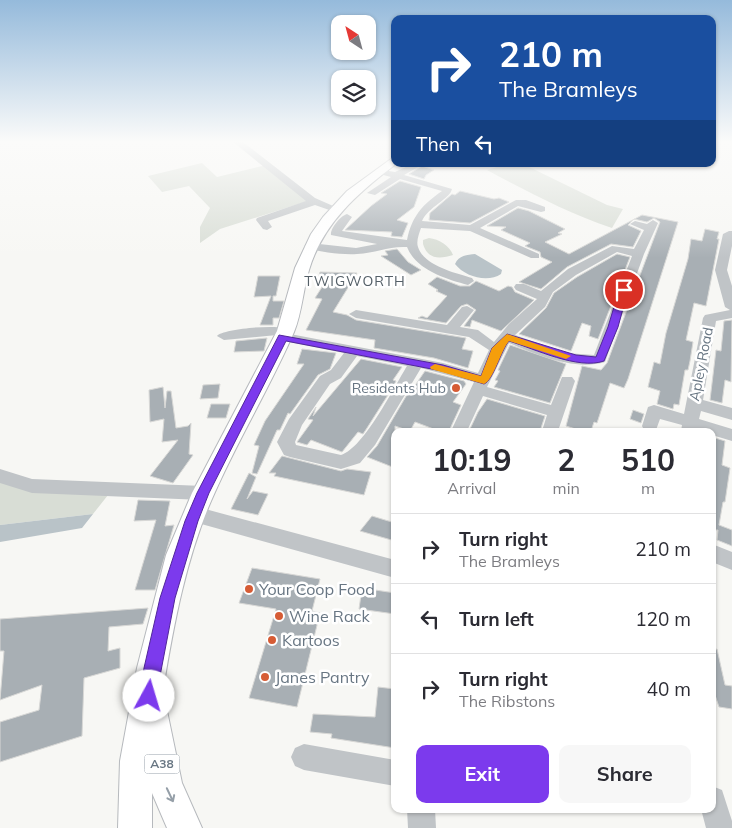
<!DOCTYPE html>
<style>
body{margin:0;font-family:Mulish,sans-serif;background:#f7f7f7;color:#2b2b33;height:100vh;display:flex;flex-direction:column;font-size:19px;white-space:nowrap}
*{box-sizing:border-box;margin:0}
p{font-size:16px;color:#7c7c81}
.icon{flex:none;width:28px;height:28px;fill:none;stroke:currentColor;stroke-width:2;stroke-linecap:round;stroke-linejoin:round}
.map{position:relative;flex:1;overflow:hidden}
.drawer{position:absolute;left:391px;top:428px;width:325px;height:385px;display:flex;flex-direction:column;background:#fff;border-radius:10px;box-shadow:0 1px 4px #0004}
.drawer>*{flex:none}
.guide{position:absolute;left:391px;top:15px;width:325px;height:152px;border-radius:10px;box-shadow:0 1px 4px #0004;background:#1a4fa0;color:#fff;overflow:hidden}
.needle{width:32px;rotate:324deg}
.tools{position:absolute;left:331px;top:15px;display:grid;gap:10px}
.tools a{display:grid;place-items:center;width:45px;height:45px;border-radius:10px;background:#fff;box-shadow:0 1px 4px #0004;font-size:25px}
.pin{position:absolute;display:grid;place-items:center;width:42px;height:42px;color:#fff;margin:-21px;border:2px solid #fff;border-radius:50%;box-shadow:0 1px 5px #0007}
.me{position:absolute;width:55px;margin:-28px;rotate:6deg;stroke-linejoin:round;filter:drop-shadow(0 0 4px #0008)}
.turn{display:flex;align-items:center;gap:18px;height:105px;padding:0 25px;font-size:22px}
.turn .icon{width:65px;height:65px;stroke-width:2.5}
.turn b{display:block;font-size:35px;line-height:42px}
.then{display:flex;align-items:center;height:48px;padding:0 25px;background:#0003;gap:10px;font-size:19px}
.eta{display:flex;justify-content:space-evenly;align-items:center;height:85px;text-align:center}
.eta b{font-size:30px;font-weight:700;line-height:35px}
.button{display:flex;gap:10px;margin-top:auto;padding:10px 25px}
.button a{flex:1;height:58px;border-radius:10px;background:#7c3aed;color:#fff;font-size:20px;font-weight:700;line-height:58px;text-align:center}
.button a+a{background:#f7f7f7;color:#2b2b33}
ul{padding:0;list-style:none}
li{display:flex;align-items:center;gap:15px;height:70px;padding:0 25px;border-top:1px solid #e1e1e2}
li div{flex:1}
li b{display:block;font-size:19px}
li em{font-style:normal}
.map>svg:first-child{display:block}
.green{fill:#d8ddd5}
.water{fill:#b9c3c8}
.building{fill:#a8afb4;stroke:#d8d8d6}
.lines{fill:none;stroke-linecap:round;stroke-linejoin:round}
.major-casing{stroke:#b6b9bd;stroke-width:2}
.minor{fill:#c0c4c7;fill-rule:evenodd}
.major{fill:#fff;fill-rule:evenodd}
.oneway{stroke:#959fa8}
.route{fill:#7c3aed;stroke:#51269a}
.slow{fill:#f59e0b}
.poi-dot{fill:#d65c35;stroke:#fff;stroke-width:2}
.labels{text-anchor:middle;stroke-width:5;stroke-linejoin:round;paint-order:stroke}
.shield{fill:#fff;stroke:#959fa8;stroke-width:1}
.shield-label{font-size:12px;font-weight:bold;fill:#687683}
.far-quarter-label{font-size:14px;letter-spacing:1px;fill:#556068;stroke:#fff}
.street-label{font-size:14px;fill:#687683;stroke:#fff}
.poi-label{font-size:14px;fill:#687683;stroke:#fff;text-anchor:end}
.near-poi-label{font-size:16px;fill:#687683;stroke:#fff;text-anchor:start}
</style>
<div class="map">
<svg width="732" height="828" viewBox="0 0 732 828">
<rect width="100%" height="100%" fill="#f7f7f4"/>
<path class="green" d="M202 163 217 177 266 165 311 200 220 229 200 243V227L210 208 189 186 162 192 148 176Z
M507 164H523L607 205 623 209 612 228C568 213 528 192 487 170Z
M429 238C439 239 450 246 453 255 440 259 428 260 423 244V240Z
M0 476 112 490 93 514 0 525Z"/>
<path class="water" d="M475 254 502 270 501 274C488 283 465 277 455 264 459 255 467 255 475 254Z
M93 514 82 528 0 542V525Z"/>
<path class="building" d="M422 166 434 170 426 175 424 179 409 174Z
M400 181 421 187 414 207 397 220 408 223 402 237 391 236 392 232 345 230 371 206 387 194 381 193Z
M460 191 494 199 499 198 509 202 470 223 429 220 430 213 452 194 455 195Z
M518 208 529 211 565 229 558 233 562 234 545 242 569 254 642 215 678 222 628 379 624 388 610 383 597 423 594 422 591 431H582L566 426 582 366 601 370 607 363 660 222 654 218 647 222 634 219 628 225 641 231 633 247 611 244 567 267 541 289 519 282 552 262 541 257 540 252 525 246 530 243 501 230 506 227 487 226Z
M705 229 719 232 717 239H719L706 306 694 303 686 340 693 342 690 361 688 370H685L679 405 674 404 673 409 657 404 660 391 648 387 654 362 660 364 666 333 688 259 691 239 702 241Z
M397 249 408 262 421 270 411 275 381 256 388 255 385 251Z
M617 254 630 257 598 339 589 336 591 326 582 323 571 351 519 334 546 308 554 293 577 277Z
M320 272 357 273 333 312 347 315 356 320 466 338 462 349 473 351 468 368 434 358 374 348 375 340 306 330 322 299 315 298 324 284H317Z
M258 276H280L276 296H273V301H284L279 318H273V325H260L271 296 254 297Z
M437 277 460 286H470L476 281 499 291 508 286 512 287 515 292 534 300 501 331 472 320 470 327 464 326 476 310 467 304 461 306 446 323 418 318 422 316 427 318 447 296 436 291 438 290 428 284Z
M732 320 731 382 725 380 722 403 710 400 716 350 721 351 724 321Z
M267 338 264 351 234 352 236 341Z
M510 345 566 364 550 403 494 387 498 381 495 380 500 371 498 370Z
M302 349 336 353 330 369 318 375 290 414 288 413 280 430H277L257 474 252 473 259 446 254 445 265 421 304 364H297Z
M361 359 402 367 393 380 396 381 393 387 367 428 363 434 358 432 342 452 311 440 307 445 297 442 313 420 308 419 316 407 313 416Z
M425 371 464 381 466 384 453 402 461 405 449 431H439L415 422 410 431 395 426V468L367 457 377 446 412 386 414 387Z
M220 384 218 398 200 399 203 385Z
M163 387 165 408 167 391H171L176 428 188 426 191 423 189 454 193 455 173 483 150 476 178 440 162 442 164 419 150 422 149 390Z
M487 399 545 416 540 431H469L478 412Z
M211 404H230L226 418H207Z
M633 410 644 414 641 423 630 419Z
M712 437 725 441 722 465 730 468 725 502H723L719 525 732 530V546L717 540 718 530H712Z
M282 456 341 471 347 469 371 472 364 495 274 476 276 473H269Z
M249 473 256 477 247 499 253 491 268 494 258 515 231 509Z
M138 500 170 501 165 526 174 525 155 590H135L156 520 134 521Z
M372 516 395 523V541L360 531Z
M252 568 320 579 312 611 320 613 297 707 249 698 276 609 239 603Z
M362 588 395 593V614L359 609Z
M148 608 143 624 109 627 108 651 120 648V668L84 678 82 736 0 762V722L39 710 42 685 0 700 4 651H0V619Z
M717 649 725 685 732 686V709L719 707 712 686V650Z
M378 687 395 689V748L331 738 332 734 310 732 313 714 375 717Z"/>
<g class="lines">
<g class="major-casing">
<path id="major" d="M395 156 396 164C358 193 323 223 309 270 303 290 302 313 294 332 270 387 239 438 215 492 186 555 173 628 162 696L166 706 182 783 202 828H167L152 793V828H118L120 761 137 668 166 555 192 493 277 331 295 268 311 234 323 217 347 191Z"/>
</g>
<path class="minor" d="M233 142H243L315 198 340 209 335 212 315 205 268 221 272 227 267 230 263 229 256 220 257 218 306 201Z
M407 164H418L420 166 404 175 452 189C450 199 428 207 422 221L470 225 516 200H526L545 207V211L541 212 518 206 480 228 539 254V258H531L470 231 421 228C419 234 416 241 418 247 424 266 456 273 472 278L474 281 468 285C446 279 416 270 407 247 388 246 376 253 357 254 342 255 321 252 306 248L304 246 310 243 356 248 377 244 331 235C330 229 340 216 347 214L352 217 342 231 407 240C412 216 422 205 442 191L400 179 375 195 367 193 391 177 376 173V169L395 172 408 166Z
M653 220 658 223 644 254 605 362C574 371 538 355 509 343L487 387 551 405 562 377H572L575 381 558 431H542L547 415 483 396 467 431H451L474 382 421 368 375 445 360 463 341 469 290 457 284 455 277 442 289 419 320 376 331 370 344 353 278 340 277 335 224 340 217 336C223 328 287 323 293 331L290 334 443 363 478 373 489 350 469 337 356 318 349 314 356 310 447 325 462 307 467 306 474 310 460 327 478 330 494 342 509 324 537 299 516 290 514 287 516 284H524L541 291 568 269 612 246 634 249 644 230 630 224 635 221 647 224ZM617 252 632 256 594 355 566 353 515 335 545 307 553 292 576 275ZM357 356 407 366C394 387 364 448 341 455L296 445 295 442 302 425 330 384 341 378Z
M729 231H732V246L727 270 732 286V318L716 321 703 400 732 408V420L701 411 699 419 732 429V441L712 435V431H681L682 425 660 419 656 430H644L642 426 648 407 654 405 684 414 703 318 705 315 730 310 725 307 715 270 723 234Z
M0 469 32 479 203 486 210 488 212 493 210 498 203 500 32 493 0 483Z
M194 506 395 560V578L187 520 184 514 187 508Z
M712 544 732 552V570L712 562Z
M304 744 395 760V786L304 770 295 766 291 757 295 748Z
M712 786 722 790 732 821V828H706L701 809H712Z
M407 809H435L436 828H408Z"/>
<use href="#major" class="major"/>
</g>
<defs><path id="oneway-shaft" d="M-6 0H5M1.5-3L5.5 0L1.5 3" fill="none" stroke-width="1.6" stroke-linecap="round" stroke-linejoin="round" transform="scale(1.25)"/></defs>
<use class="oneway" href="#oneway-shaft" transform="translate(170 795) rotate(65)"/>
<linearGradient id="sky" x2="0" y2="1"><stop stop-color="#95badb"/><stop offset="0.55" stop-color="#fbfbfa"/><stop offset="1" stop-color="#fbfbfa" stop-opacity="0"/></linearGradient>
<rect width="732" height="258" fill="url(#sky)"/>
<path class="route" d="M624 287 628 290 618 327 604 361C578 370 535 349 509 341 501 350 493 381 484 384L442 371 286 341 209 493 198 521 175 598 155 702 149 705 143 702 140 696 144 668 160 598 185 521 197 493 279 335 443 365 481 376 492 348 507 334 576 355 596 357 608 327 619 290Z"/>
<path class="slow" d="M507 334 571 356 566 359 509 341C501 350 493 381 484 384L431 369 430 367 435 364 481 376 492 348Z"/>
<g class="poi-dot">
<circle cx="456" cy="388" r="5"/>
<circle cx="249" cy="589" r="5"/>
<circle cx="279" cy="616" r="5"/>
<circle cx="272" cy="640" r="5"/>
<circle cx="265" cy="677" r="5"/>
</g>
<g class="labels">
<rect class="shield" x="144.5" y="754.5" width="35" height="19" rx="4"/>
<g class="shield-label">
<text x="162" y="768">A38</text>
</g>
<g class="far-quarter-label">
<text x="355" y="286">TWIGWORTH</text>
</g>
<g class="street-label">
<text transform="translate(701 364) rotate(-79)" y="5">Apley Road</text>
</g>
<g class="poi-label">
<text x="446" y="393">Residents Hub</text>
</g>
<g class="near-poi-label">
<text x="259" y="595">Your Coop Food</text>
<text x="289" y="622">Wine Rack</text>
<text x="282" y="646">Kartoos</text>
<text x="275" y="683">Janes Pantry</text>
</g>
</g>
</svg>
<div class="tools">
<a><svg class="needle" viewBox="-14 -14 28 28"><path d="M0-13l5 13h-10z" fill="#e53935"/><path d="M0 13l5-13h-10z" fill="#7c7c81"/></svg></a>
<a><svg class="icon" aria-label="layers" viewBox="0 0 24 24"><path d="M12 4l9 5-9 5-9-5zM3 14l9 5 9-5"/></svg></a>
</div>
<div class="pin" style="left:624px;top:290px;background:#d93025"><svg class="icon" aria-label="arrive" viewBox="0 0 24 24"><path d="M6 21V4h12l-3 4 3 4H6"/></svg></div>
<svg class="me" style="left:149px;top:696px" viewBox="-20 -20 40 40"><circle r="19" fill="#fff"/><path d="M0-13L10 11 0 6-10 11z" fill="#7c3aed"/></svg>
<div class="guide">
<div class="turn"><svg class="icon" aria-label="right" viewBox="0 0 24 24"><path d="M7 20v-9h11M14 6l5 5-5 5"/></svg><div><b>210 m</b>The Bramleys</div></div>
<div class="then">Then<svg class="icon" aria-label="left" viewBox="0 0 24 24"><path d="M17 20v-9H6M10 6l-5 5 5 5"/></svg></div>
</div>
<section class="drawer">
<div class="eta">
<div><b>10:19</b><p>Arrival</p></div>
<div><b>2</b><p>min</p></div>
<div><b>510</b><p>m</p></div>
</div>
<ul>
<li><svg class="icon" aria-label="right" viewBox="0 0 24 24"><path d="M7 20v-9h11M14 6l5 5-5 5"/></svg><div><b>Turn right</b><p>The Bramleys</p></div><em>210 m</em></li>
<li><svg class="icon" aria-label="left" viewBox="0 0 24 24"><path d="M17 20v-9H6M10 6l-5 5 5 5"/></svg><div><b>Turn left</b></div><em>120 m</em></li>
<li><svg class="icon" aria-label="right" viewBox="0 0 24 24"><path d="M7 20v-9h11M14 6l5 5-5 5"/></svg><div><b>Turn right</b><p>The Ribstons</p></div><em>40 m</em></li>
</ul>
<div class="button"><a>Exit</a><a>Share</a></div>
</section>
</div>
